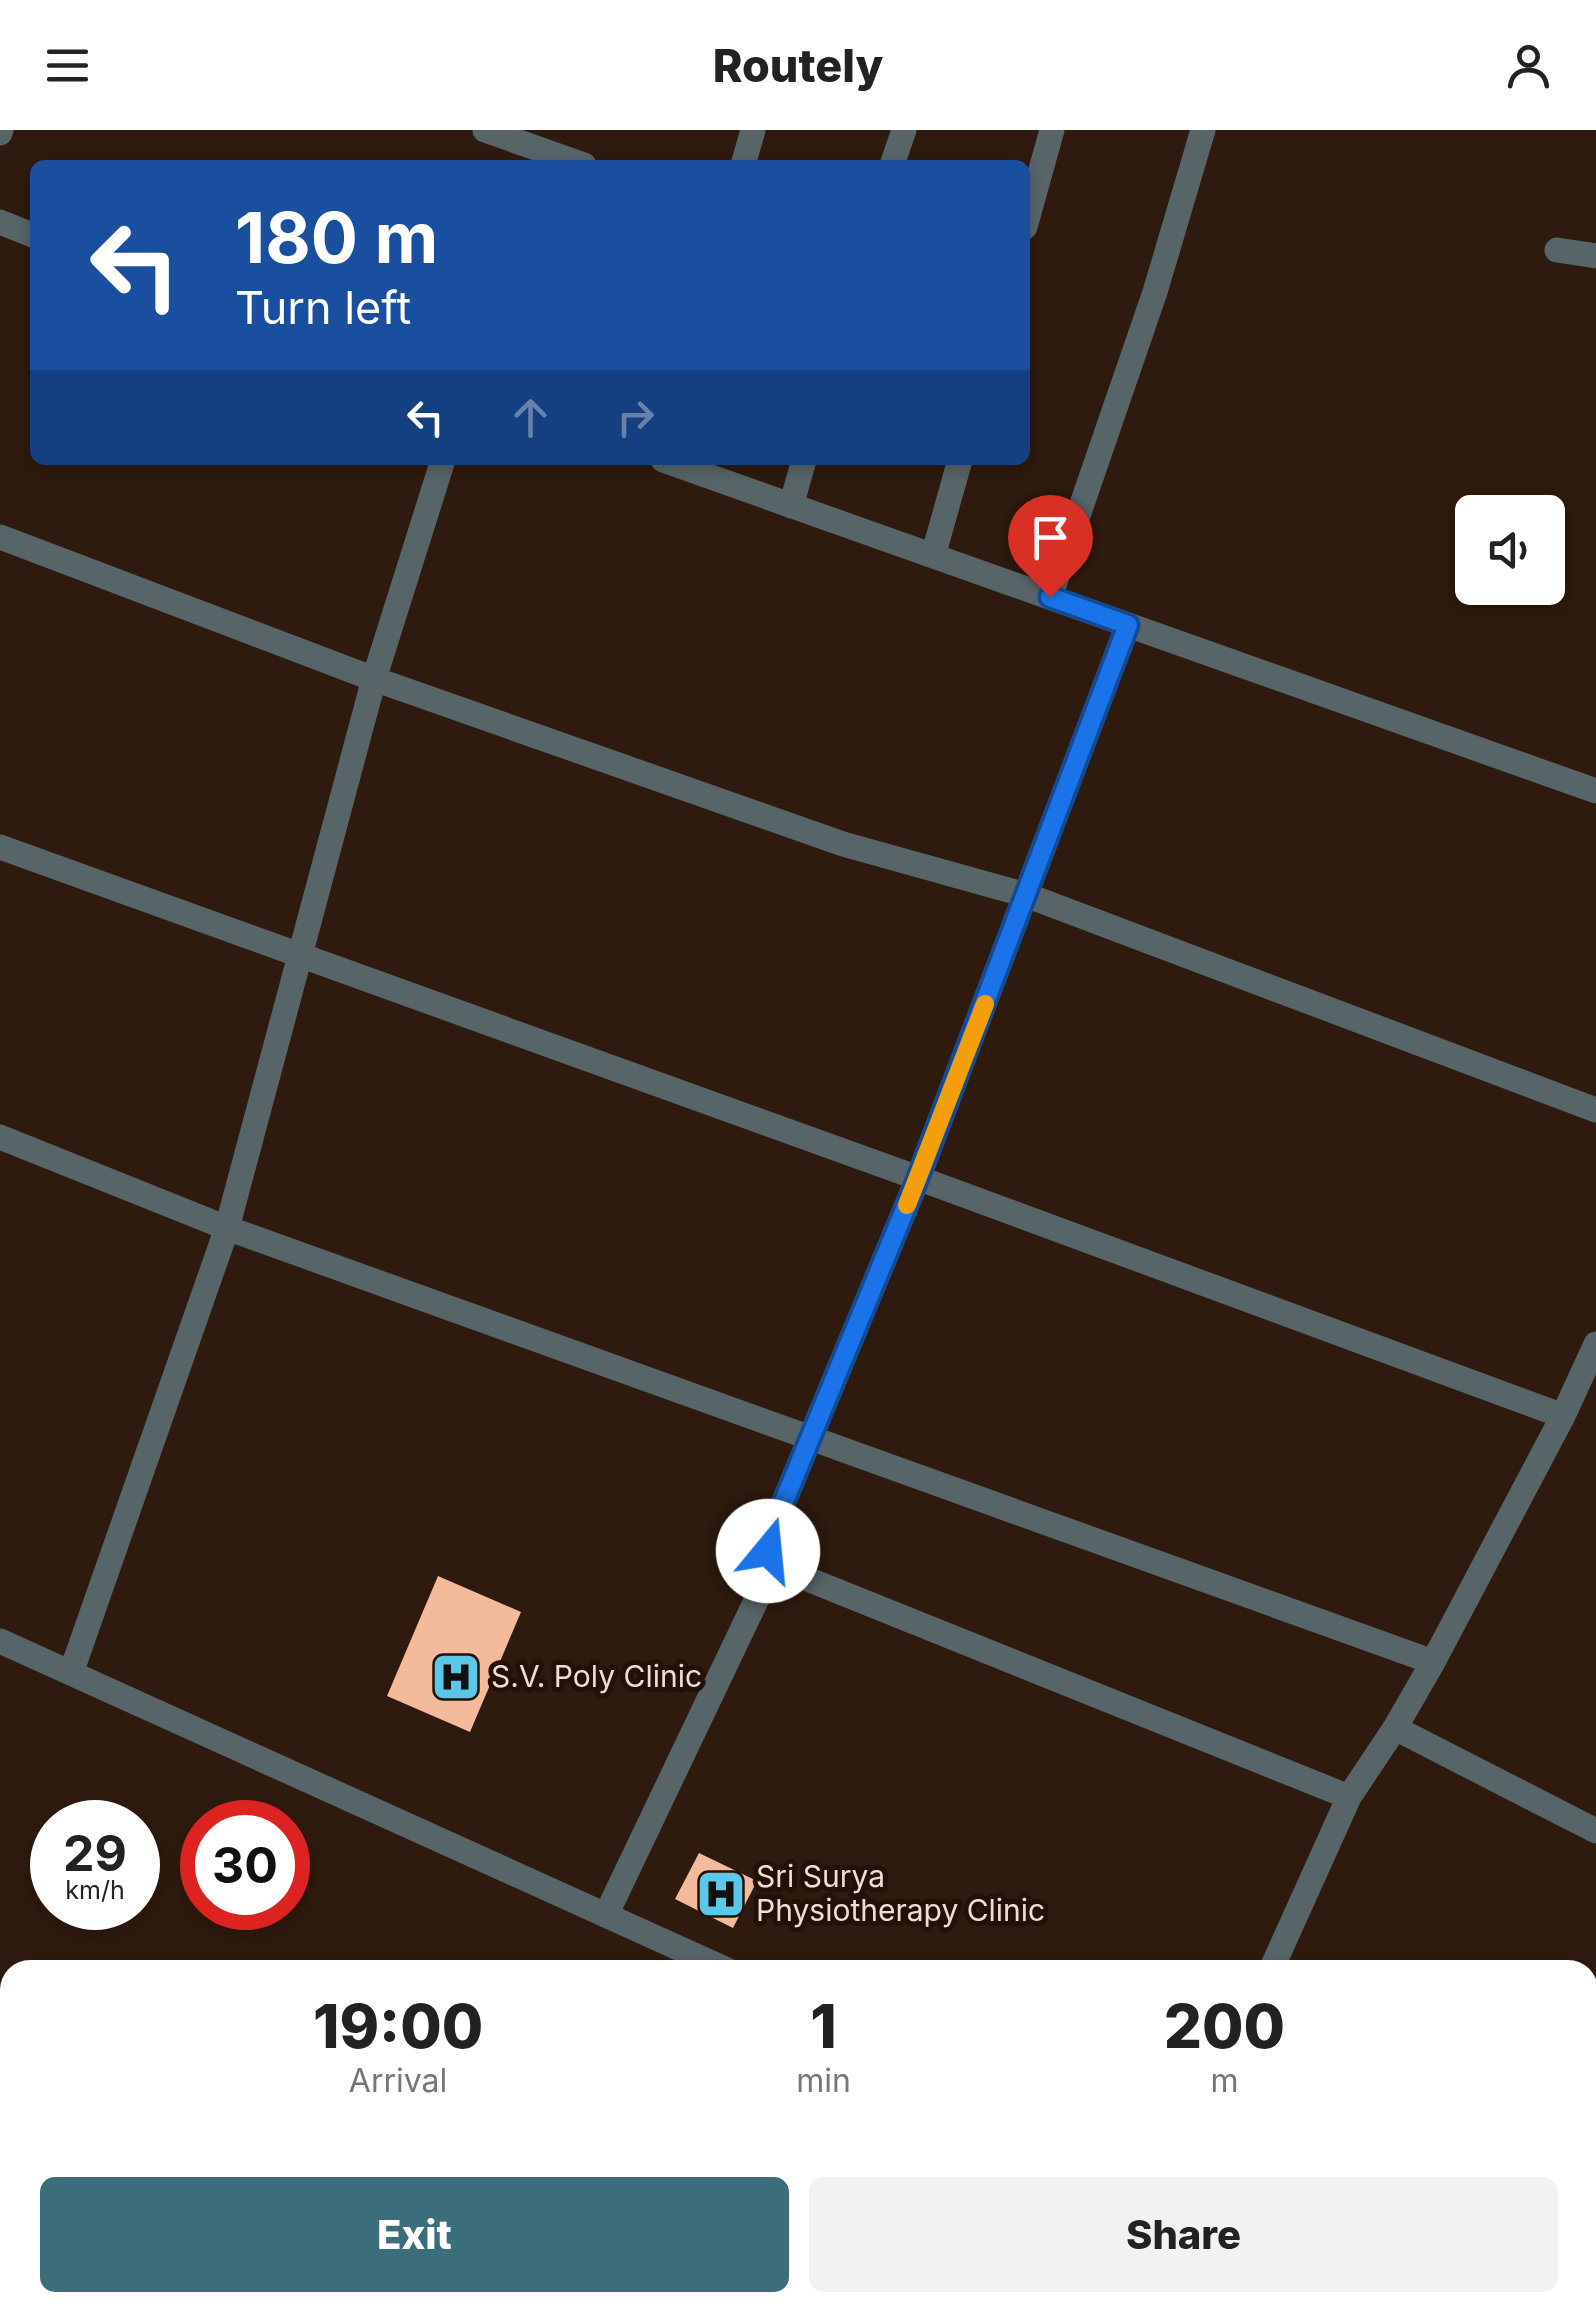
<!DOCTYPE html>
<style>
body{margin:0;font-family:Inter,sans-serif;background:#f2f2f2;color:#222;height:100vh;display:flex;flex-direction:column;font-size:38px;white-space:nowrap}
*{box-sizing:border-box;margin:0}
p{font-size:32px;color:#767676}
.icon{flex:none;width:55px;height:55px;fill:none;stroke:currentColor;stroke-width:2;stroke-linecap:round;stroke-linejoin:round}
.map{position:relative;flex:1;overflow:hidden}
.panel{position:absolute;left:0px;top:1830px;width:1598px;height:352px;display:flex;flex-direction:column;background:#fff;border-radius:30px 30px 0 0;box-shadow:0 5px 15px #0003}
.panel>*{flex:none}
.top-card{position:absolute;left:30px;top:30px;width:1000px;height:305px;border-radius:15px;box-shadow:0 5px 15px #0003;background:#1a4fa0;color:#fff;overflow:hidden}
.tools{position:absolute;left:1455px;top:365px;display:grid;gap:20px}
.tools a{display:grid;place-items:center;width:110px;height:110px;border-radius:15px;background:#fff;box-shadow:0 5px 15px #0003;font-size:50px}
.speed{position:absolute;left:30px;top:1670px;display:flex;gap:20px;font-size:50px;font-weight:700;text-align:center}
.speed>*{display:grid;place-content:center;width:130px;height:130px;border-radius:50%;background:#fff;box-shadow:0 5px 15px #0003;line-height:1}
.speed small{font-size:25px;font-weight:400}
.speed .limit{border:15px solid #d22;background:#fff;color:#111}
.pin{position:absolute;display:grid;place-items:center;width:85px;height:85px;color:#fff;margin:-102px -42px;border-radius:50% 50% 50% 0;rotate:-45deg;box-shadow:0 0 10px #0007}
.pin .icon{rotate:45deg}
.me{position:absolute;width:110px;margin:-55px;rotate:17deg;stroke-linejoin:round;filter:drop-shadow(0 0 8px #0008)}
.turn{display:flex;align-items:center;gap:35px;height:210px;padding:0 40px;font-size:45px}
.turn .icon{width:130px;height:130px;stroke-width:2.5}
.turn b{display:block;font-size:70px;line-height:85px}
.lanes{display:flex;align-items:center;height:95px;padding:0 40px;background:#0003;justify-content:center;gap:50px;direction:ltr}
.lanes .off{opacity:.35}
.eta{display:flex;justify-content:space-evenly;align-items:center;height:170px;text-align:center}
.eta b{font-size:60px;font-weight:800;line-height:70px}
.button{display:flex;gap:20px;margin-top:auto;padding:20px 40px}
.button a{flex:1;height:115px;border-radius:15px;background:#3b6d7a;color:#fff;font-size:40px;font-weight:800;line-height:115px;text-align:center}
.button a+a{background:#f2f2f2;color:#222}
header{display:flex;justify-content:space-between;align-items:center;height:130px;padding:0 40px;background:#fff;font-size:45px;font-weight:800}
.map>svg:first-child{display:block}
.building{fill:#f3ba9b}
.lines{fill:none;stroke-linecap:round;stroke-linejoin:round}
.minor{stroke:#576468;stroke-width:25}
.tertiary{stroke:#576468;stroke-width:25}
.route-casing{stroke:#114b97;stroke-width:25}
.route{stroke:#1a73e8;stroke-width:18}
.slow{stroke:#f59e0b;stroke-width:18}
.labels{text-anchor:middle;stroke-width:10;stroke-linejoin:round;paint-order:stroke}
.poi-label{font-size:30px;fill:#edded6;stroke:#241006;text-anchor:start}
</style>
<header><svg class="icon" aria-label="menu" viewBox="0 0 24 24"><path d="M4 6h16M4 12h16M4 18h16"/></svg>Routely<svg class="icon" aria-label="person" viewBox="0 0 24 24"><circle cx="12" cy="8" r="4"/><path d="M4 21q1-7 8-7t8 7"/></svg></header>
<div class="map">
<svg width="1596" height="2181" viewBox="0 0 1596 2181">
<rect width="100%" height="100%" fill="#2e1a0e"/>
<path class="building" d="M438 1446 521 1482 470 1602 387 1566Z
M699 1723 757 1751 733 1798 675 1769Z"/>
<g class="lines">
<path class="minor" d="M485 0 584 35
M0 3 1 0
M743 35 753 0
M892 35 904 0
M0 92 35 106
M1025 97 1052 0
M1557 120 1596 126
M663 330 1596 661
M791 376 804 330
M0 407 374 549 843 714 1026 765 1596 980
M933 426 960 330
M1050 467 1155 162 1203 0
M1128 495 918 1048 770 1405C768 1426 773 1432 790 1442L1349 1667
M0 717 918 1048 1563 1286
M0 1007 227 1098 1433 1532
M71 1543 227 1098 374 549 443 330
M1395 1598 1596 1701
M606 1785 774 1433
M1271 1840 1349 1667 1395 1598 1433 1532 1563 1286 1596 1214
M0 2060 10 2062
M0 2152 10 2163
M19 2172 27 2181
M721 2172 770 2181
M255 2181 258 2172
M685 2181 689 2172
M1362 2181 1366 2172"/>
<path class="tertiary" d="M0 1511 727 1840
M1463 2172 1482 2181"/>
</g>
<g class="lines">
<g class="route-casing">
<path id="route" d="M768 1421 770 1405 918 1048 1128 495 1050 467"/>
</g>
<use href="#route" class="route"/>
<path class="slow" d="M907 1075 985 874"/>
</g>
<defs>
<g id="hospital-square" transform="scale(2.5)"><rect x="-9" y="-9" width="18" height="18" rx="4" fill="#5ac8e6" stroke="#241006"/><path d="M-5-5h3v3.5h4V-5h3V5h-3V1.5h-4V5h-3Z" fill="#111"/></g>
</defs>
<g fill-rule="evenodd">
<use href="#hospital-square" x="456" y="1547"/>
<use href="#hospital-square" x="721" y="1764"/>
</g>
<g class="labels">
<g class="poi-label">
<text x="491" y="1557">S.V. Poly Clinic</text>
<text x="756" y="1757">Sri Surya<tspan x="756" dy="34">Physiotherapy Clinic</tspan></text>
</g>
</g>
</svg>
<div class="tools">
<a><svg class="icon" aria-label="sound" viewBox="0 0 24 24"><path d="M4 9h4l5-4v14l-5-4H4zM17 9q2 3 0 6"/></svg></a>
</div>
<div class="speed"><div>29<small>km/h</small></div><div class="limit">30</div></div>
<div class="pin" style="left:1050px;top:467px;background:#d93025"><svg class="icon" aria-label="arrive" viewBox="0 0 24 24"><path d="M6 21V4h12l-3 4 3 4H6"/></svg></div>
<svg class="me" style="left:768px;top:1421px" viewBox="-20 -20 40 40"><circle r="19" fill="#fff"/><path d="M0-13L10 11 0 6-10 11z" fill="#1a73e8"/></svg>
<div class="top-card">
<div class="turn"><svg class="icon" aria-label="left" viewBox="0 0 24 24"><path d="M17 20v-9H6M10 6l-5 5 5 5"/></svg><div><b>180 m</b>Turn left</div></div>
<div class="lanes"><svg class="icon" aria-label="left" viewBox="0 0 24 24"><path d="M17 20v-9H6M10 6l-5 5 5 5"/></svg><svg class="icon off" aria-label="ahead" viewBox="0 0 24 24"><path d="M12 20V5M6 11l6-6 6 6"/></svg><svg class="icon off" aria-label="right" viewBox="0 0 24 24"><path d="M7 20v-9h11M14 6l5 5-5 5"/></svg></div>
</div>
<section class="panel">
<div class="eta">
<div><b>19:00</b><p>Arrival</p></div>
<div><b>1</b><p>min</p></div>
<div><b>200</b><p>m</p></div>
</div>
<div class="button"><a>Exit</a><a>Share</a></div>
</section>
</div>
